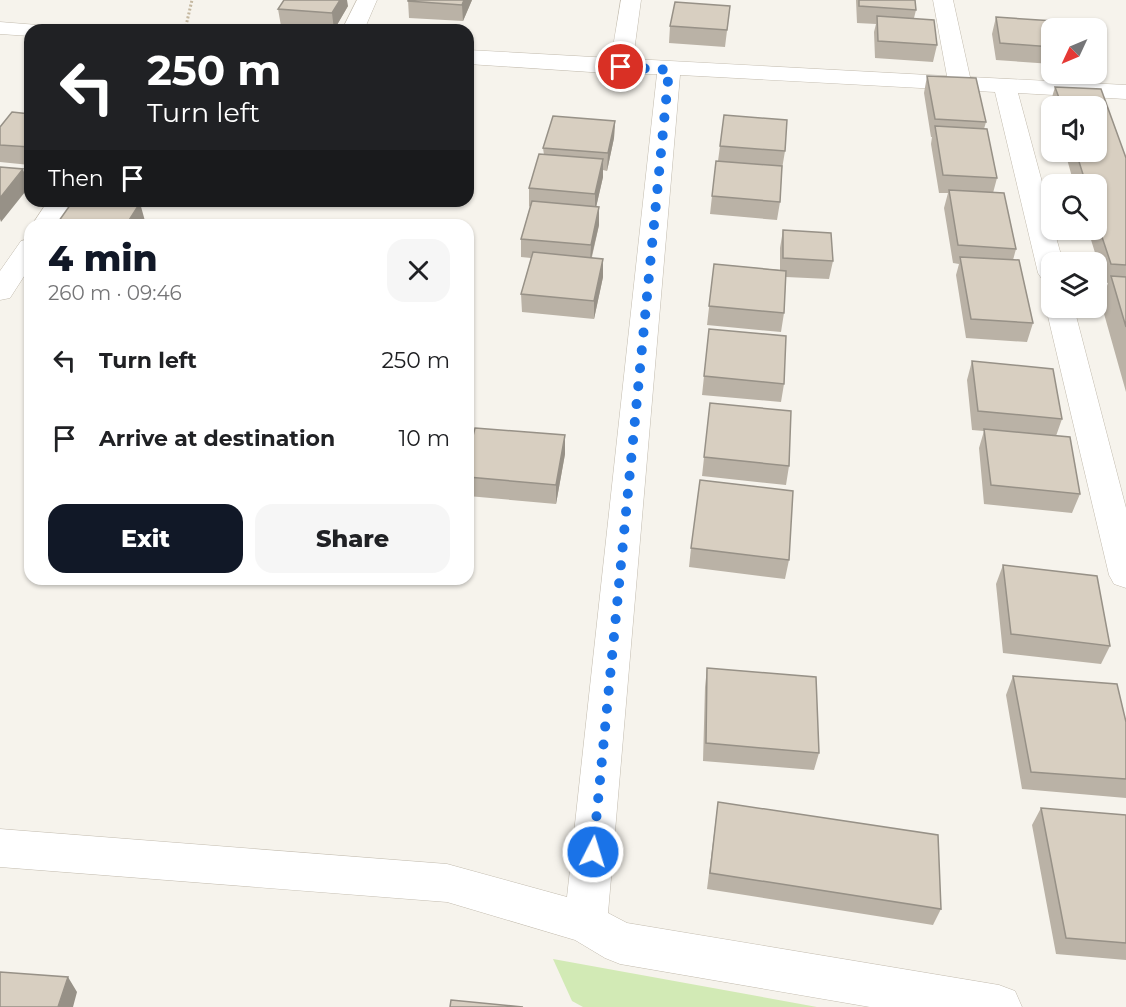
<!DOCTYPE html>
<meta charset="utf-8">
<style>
body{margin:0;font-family:Montserrat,sans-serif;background:#f6f6f6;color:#202124;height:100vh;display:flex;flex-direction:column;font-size:22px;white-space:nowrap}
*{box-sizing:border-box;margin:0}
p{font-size:20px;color:#757577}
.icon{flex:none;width:33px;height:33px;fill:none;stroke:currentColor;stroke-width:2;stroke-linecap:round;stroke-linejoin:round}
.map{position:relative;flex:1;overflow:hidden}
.details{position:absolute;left:24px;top:219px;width:450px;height:366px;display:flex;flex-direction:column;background:#fff;border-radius:18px;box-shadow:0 2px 4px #0004}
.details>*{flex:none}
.hud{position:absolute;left:24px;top:24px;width:450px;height:183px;border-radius:18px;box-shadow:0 2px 4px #0004;background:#202124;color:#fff;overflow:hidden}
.needle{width:39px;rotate:226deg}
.fabs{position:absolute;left:1041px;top:18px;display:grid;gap:12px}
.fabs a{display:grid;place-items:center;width:66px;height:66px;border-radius:12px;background:#fff;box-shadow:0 2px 4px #0004;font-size:30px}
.pin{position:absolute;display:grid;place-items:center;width:51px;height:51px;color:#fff;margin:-26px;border:3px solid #fff;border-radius:50%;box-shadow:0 2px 6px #0007}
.me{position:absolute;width:66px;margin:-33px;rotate:5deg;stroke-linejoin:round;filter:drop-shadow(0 0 4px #0008)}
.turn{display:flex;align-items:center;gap:21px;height:126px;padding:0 24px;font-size:27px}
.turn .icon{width:78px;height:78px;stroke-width:2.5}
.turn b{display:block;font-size:42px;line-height:51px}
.then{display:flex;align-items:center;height:57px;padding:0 24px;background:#0003;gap:12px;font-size:22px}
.round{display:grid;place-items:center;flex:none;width:63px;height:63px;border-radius:18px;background:#f6f6f6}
.summary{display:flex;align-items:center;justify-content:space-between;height:102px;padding:0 24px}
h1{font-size:36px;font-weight:800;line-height:45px;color:#111827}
.action{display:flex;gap:12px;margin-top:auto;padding:12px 24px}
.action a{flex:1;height:69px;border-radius:18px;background:#111827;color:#fff;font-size:24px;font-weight:800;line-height:69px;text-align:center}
.action a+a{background:#f6f6f6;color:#202124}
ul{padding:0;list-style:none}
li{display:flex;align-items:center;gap:18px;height:78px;padding:0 24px}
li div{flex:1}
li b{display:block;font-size:22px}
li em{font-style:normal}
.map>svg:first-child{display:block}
.green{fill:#d2eab5}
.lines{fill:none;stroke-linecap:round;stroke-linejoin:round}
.minor-casing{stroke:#c2bbae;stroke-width:1}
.path{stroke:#c4b79f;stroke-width:3;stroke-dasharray:2 2;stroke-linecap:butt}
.minor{fill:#fff;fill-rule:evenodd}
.wall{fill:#bab2a6}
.shaded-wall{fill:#979187}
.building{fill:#d8cfc1;stroke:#979187;stroke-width:1.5}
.route{stroke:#1a73e8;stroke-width:10;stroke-dasharray:0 18}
</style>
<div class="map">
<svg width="1126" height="1007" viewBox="0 0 1126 1007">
<rect width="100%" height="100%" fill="#f6f3ec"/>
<path class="green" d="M553 959 817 1007H583L572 1001Z"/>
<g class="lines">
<g class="minor-casing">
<path id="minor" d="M357 0H377L364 30H342Z
M621 0H641L633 59 947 76 933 0H953L970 77 1126 85V99L1018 93 1052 219V230H1054L1063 262H1052V281L1042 279 1038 273 995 92 680 75 608 913 627 923 999 985 1015 991 1022 1007H870L620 964 605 958 575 940 447 902 0 867V829L447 864 567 897 657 74H621L468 64V50L611 58Z
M0 22 38 25 41 30H30V36L0 34Z
M48 201H74L58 225H32Z
M30 239V267L10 298 0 300V271L21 241Z
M1052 301V308H1074L1126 508V588L1114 584 1109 575 1046 308Z"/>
</g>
<path class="path" d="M185 30 192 0"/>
<use href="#minor" class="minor"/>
</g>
<path class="wall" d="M408 0H472L463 21 409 18Z
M856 0H915L916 10 914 18 937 45 933 62 875 58 874 32 876 24 857 23Z
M348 6 334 30 281 26 278 9Z
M730 6 725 47 669 43 670 26Z
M996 17 1052 28V64L996 60 992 34Z
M927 76 986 122 984 129 997 178 993 193 1016 249 1013 260 1033 323 1027 342 966 338 956 275 959 264 953 263 944 208 948 193H939L931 144 932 137H931L924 93Z
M1055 87 1101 89 1126 158V392L1101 303 1108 283 1104 282 1088 230H1096V184H1074L1065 152H1096V106H1052V108L1050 104Z
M30 114V165L0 162V127Z
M615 121 614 138 607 171 603 170V177L596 207H599V225L592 257 603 277 594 319 522 312 521 294 531 258 521 257V239L530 207 529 206V188L544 155 543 148Z
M720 146 785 151 782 169 780 202 777 220 710 214 712 196 718 161Z
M117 201H158L156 204Z
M783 230 833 261 829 279 786 277 784 313 781 332 707 325 714 264 780 270V248Z
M709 329 784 384 781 402 702 395Z
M972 361 1062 419 1056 436 1080 494 1072 513 984 504 979 448 984 431 972 430 967 380Z
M710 403 789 466 786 485 702 476Z
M565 435V454L556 504 468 496V456Z
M691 548 789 560 785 579 689 567Z
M1003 565 1110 646 1101 664 1003 653 996 584Z
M707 668 819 753 814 770 703 761 705 687Z
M1013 676 1126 722V798L1022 789 1006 695Z
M718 802 941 909 933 925 707 889Z
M1041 808 1126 815V960L1056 954 1032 825Z"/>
<path class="shaded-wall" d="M340 0H347L348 6 334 30 332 13Z
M464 0H472L463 21 462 5Z
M615 121 614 138 607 171 608 153Z
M603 159V177L595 212V194Z
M23 169 29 187 1 222 0 219V198Z
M140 203 145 221 143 225H126Z
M599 207V225L590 263 591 245Z
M603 259V277L594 319V301Z
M565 435V454L556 504V485Z
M68 977 77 992 73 1007H58Z"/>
<path class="building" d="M284 0H340L332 13 278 9Z
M408 0H464L462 5 408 1Z
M859 0H915L916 10 859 6Z
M675 2 730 6 727 30 670 26Z
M877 16 934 20 937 45 878 41Z
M996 17 1054 21 1055 28H1052V47L1000 43Z
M927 76 976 78 986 122 935 119Z
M1055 87 1101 89 1126 158V265L1111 264 1096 219V184H1086L1076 152H1096V106H1062Z
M12 112 30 114V147L0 145V127Z
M724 115 787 120 785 151 720 146Z
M553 116 615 121 608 153 543 148Z
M935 126 987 129 997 178 943 175Z
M539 154 603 159 595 194 529 188Z
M716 161 782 166 780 202 712 196Z
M0 167 23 169 0 198Z
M949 190 1004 193 1016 249 958 245Z
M73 201H117L140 203 126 225H56Z
M532 201 599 207 591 245 521 239Z
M783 230 831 233 833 261 783 258Z
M533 252 603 259 594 301 521 294Z
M960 257 1019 260 1033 323 971 319Z
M714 264 786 271 784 313 709 306Z
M1111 276 1126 277V327Z
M709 329 786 336 784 384 704 376Z
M972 361 1053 369 1062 419 978 411Z
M710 403 791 411 789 466 704 457Z
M475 428 565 435 556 485 468 477V456Z
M984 429 1070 437 1080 494 991 485Z
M700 480 793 491 789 560 691 548Z
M1003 565 1097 576 1110 646 1011 634Z
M707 668 816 677 819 753 706 743Z
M1013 676 1117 684 1126 722V779L1031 772Z
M718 802 938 835 941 909 710 873Z
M1041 808 1126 815V943L1066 938Z
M0 972 68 977 58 1007H0Z
M451 1000 523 1007H450Z"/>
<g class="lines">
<path class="route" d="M593 852 669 70 621 67"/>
</g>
</svg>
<div class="fabs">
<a><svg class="needle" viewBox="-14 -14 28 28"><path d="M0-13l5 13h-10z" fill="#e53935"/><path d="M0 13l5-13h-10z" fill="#757577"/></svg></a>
<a><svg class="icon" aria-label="sound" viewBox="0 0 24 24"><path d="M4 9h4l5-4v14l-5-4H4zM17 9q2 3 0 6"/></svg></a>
<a><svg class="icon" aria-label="search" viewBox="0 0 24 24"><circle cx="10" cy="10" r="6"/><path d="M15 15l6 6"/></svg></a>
<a><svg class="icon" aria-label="layers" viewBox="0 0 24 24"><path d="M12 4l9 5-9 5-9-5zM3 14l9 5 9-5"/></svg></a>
</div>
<div class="pin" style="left:621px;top:67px;background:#d93025"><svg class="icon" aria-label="arrive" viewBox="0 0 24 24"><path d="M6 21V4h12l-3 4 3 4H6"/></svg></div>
<svg class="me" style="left:593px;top:852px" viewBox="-20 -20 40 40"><circle r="17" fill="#1a73e8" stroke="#fff" stroke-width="3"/><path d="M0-11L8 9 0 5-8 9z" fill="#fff"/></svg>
<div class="hud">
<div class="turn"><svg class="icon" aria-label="left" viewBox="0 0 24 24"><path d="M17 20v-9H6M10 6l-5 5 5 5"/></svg><div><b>250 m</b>Turn left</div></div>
<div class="then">Then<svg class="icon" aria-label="arrive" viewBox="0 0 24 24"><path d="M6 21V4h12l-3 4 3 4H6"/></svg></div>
</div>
<section class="details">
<div class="summary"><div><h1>4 min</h1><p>260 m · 09:46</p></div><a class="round"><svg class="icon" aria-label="close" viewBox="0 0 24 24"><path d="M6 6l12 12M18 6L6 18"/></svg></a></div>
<ul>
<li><svg class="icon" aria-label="left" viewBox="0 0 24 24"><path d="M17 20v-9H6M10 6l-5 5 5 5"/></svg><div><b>Turn left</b></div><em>250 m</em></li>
<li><svg class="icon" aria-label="arrive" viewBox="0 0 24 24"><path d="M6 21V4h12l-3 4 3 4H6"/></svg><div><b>Arrive at destination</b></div><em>10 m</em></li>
</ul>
<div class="action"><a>Exit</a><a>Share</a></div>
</section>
</div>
